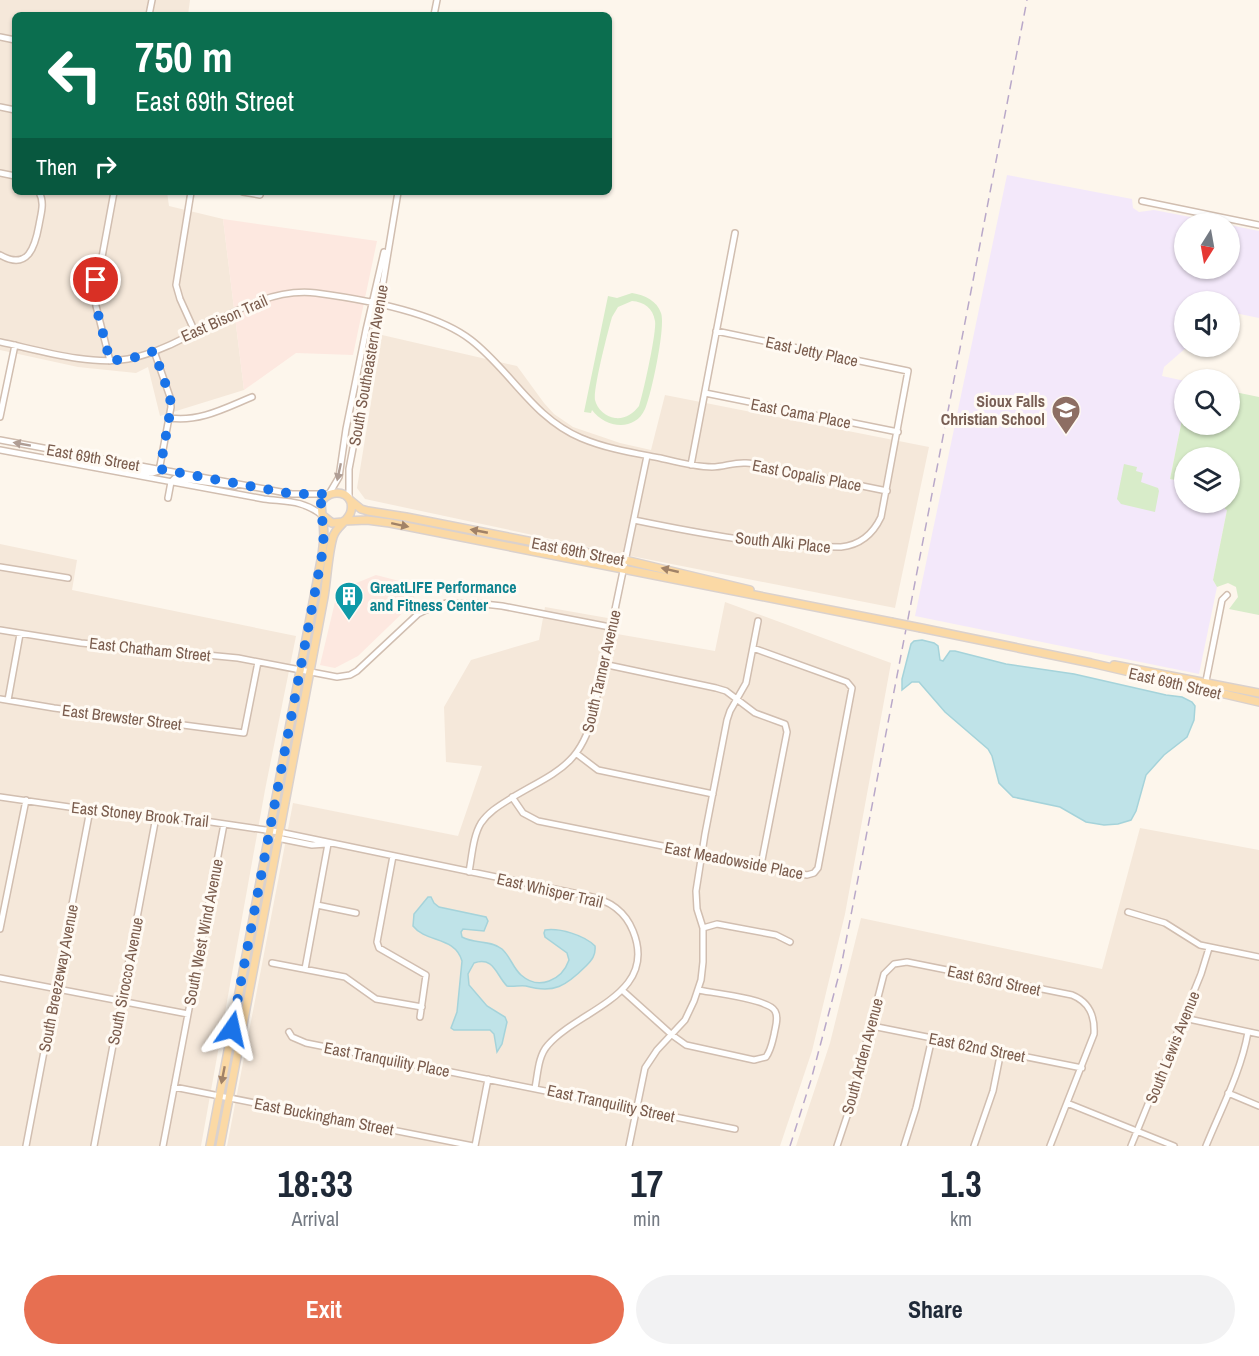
<!DOCTYPE html>
<style>
body{margin:0;font-family:"Archivo Narrow",sans-serif;background:#f2f2f3;color:#1f2937;height:100vh;display:flex;flex-direction:column;font-size:22px;white-space:nowrap}
*{box-sizing:border-box;margin:0}
p{font-size:20px;color:#747a83}
.icon{flex:none;width:33px;height:33px;fill:none;stroke:currentColor;stroke-width:2;stroke-linecap:round;stroke-linejoin:round}
.map{position:relative;height:1146px;overflow:hidden}
.details{display:flex;flex-direction:column;background:#fff;flex:1}
.details>*{flex:none}
.guide{position:absolute;left:12px;top:12px;width:600px;height:183px;border-radius:9px;box-shadow:0 2px 4px #0004;background:#0b6e4f;color:#fff;overflow:hidden}
.needle{width:39px;rotate:191deg}
.controls{position:absolute;left:1174px;top:213px;display:grid;gap:12px}
.controls a{display:grid;place-items:center;width:66px;height:66px;border-radius:50%;background:#fff;box-shadow:0 2px 4px #0004;font-size:30px}
.pin{position:absolute;display:grid;place-items:center;width:51px;height:51px;color:#fff;margin:-26px;border:3px solid #fff;border-radius:50%;box-shadow:0 2px 6px #0007}
.me{position:absolute;width:66px;margin:-33px;rotate:11deg;stroke-linejoin:round;filter:drop-shadow(0 0 4px #0008)}
.turn{display:flex;align-items:center;gap:21px;height:126px;padding:0 24px;font-size:27px}
.turn .icon{width:78px;height:78px;stroke-width:2.5}
.turn b{display:block;font-size:42px;line-height:51px}
.then{display:flex;align-items:center;height:57px;padding:0 24px;background:#0003;gap:12px;font-size:22px}
.eta{display:flex;justify-content:space-evenly;align-items:center;height:102px;text-align:center}
.eta b{font-size:36px;font-weight:700;line-height:42px}
.primary-button{display:flex;gap:12px;margin-top:auto;padding:12px 24px}
.primary-button a{flex:1;height:69px;border-radius:36px;background:#e76f51;color:#fff;font-size:24px;font-weight:700;line-height:69px;text-align:center}
.primary-button a+a{background:#f2f2f3;color:#1f2937}
.map>svg:first-child{display:block}
.residential{fill:#f5e8da}
.commercial{fill:#fde8e0}
.education{fill:#f3e8fa}
.green{fill:#d8ecc9;fill-rule:evenodd}
.water{fill:#bfe3e8;stroke:#a5d3da;stroke-width:1.5}
.lines{fill:none;stroke-linecap:round;stroke-linejoin:round}
.minor-casing{stroke:#d1beb0;stroke-width:8}
.major-casing{stroke:#dad1cd;stroke-width:10}
.minor{stroke:#fff;stroke-width:5}
.major{stroke:#fbd9a5;stroke-width:7}
.rail{stroke:#b9a8c9;stroke-width:1.5;stroke-dasharray:9 6;stroke-linecap:butt}
.major-bridge-casing{stroke:#dad1cd;stroke-width:10;stroke-linecap:butt}
.major-bridge{stroke:#fbd9a5;stroke-width:7}
.oneway{fill:#af9d94}
.oneway2{fill:#a18267}
.route{stroke:#1a73e8;stroke-width:10;stroke-dasharray:0 18}
.labels{text-anchor:middle;stroke-width:6;stroke-linejoin:round;paint-order:stroke}
.street-label{font-size:16px;fill:#7a5c4d;stroke:#fffaf3}
.education-label{font-size:16px;font-weight:bold;fill:#785e54;stroke:#fffaf3;text-anchor:end}
.culture-label{font-size:16px;font-weight:bold;fill:#0d838f;stroke:#fffaf3;text-anchor:start}
</style>
<div class="map">
<svg width="1259" height="1146" viewBox="0 0 1259 1146">
<rect width="100%" height="100%" fill="#fdf6ec"/>
<path class="residential" d="M0 0H190L188 15H15V192H167L169 206 223 219 244 390 160 416 148 367 136 373 78 367 0 350Z
M382 335 517 366 544 403 554 414 573 427 620 443 651 450 665 395 929 447 895 608 631 556 365 499 357 488Z
M0 544 77 560 72 590 296 636 265 790 201 1146H0Z
M725 602 891 663 845 914 812 1051 780 1146H227L293 803 458 836 482 766 446 762 444 707 471 660 539 640 545 607 619 620 617 634 715 651Z
M1140 828 1259 850V1146H796L830 1043 861 918 1102 969Z"/>
<path class="commercial" d="M223 219 377 241 353 355 296 353 244 390Z
M376 575 411 584 415 601 358 656 335 668 320 665 335 602 344 588Z"/>
<path class="education" d="M1007 175 1132 199 1133 208 1139 212 1154 210 1222 223 1185 224V268H1230V225L1259 231V318L1230 312V302H1185V346L1187 347 1164 367 1162 376 1185 381V405L1170 479 1185 482V502L1226 503 1225 509 1227 510 1213 580 1217 587 1199 674 915 616Z"/>
<path class="green" d="M632 293C645 295 657 301 661 313 666 326 651 396 645 409 635 432 605 428 592 410L591 413 584 412 608 296 617 298ZM632 301C644 302 653 308 655 321 657 331 643 394 639 406 633 414 625 419 615 418 606 417 597 409 595 400 593 389 608 331 612 317L618 307Z
M1230 391 1259 397V615L1229 609 1238 597 1236 587 1228 583 1217 587 1213 580 1227 510 1225 509 1226 503 1230 502V458H1185V482L1170 479 1185 405V424H1230Z
M1124 464 1137 467 1136 471 1143 473 1141 482 1158 488 1159 491 1155 512 1121 504 1117 499Z"/>
<path class="water" d="M922 640 934 643 938 646 940 660 943 661 950 651H955L1006 664 1074 674 1166 695 1182 697 1192 702 1195 706 1194 720 1187 737 1164 755 1146 775 1136 811 1131 820 1118 824 1104 825 1086 822 1060 807 1013 797 999 783 992 756 988 749 945 712 919 682H912L902 690V679L911 644 914 641Z
M428 897H431L434 903 439 907 486 917 488 921 484 931 463 929 461 932 462 937C474 944 491 940 502 949 510 956 513 968 521 975 539 991 562 980 569 960L567 953 545 937 544 933 545 930C560 928 584 935 595 946 596 955 592 960 586 966 566 986 554 994 526 986 521 985 513 987 507 986 496 975 494 956 474 963L468 974 469 985 487 1006 505 1017 507 1022 502 1044 497 1052 494 1034 490 1030H454L451 1028 457 1012 462 961C455 936 426 943 413 926L414 914Z"/>
<g class="lines">
<g class="minor-casing">
<path id="minor" d="M149 15 152 0
M434 15 437 0
M0 37 15 40
M0 107 15 110
M0 173 15 176
M191 192 176 285 180 299 195 332
M243 192 260 195 261 192
M1142 201 1259 225
M0 255C28 271 35 247 39 225 41 213 45 203 39 192
M0 342C38 350 90 366 128 359 192 347 249 285 316 293 361 299 435 312 471 340 511 371 533 418 581 438 607 449 634 453 660 458 677 462 695 467 712 467 724 467 734 462 746 463 761 464 778 469 793 472 824 478 856 485 887 491
M110 361 96 306 95 295 114 192
M705 393 898 432
M0 417 15 345
M170 418C200 422 225 408 252 397
M0 440 292 494H328
M0 450 264 499C288 502 302 500 322 515
M691 465 735 233
M104 466 153 473 159 471 171 407 170 397 154 351
M329 494 339 477 346 429 366 330 384 252
M168 498 171 482 175 478 235 486
M349 499V469L372 349 398 192
M634 520C702 534 772 547 841 547 860 545 873 534 881 517L908 371 716 331
M0 567 68 578
M0 630 81 643 238 658 337 677 350 675 357 671 418 614 426 610 446 603H475L502 606 610 627
M603 664 716 688 726 691 755 713 785 724 787 732 761 865
M1205 686 1222 600 1227 595
M0 699 54 708 244 733 258 662
M8 700 20 634
M577 754 598 770 713 794
M0 797 90 810 191 819 279 832 588 896C608 900 625 911 633 931 659 995 578 1010 548 1045 538 1056 538 1073 535 1088
M512 797 523 813 538 821 807 875 814 873 818 868 852 688 847 682 753 648
M277 838 312 845 327 844
M393 856 377 942 379 948 426 975 420 1017
M469 872C472 856 473 836 481 823 489 811 502 804 513 797 555 772 580 766 593 715L647 456
M317 905 356 913
M1128 912 1165 923 1200 945 1259 957
M703 928 717 924 776 935 790 942
M0 929 26 800
M272 963 345 977 376 999 422 1007
M305 969 328 844
M0 978 188 1014
M622 990 672 1035 686 1045 754 1060 766 1057C771 1050 772 1043 774 1035 775 1028 779 1018 775 1011 769 999 713 993 698 990
M1184 1018 1259 1034
M872 1026 1082 1068
M289 1032 292 1037 306 1043 735 1129
M174 1087 473 1146
M1228 1093 1259 1106
M1067 1103 1174 1146
M26 1146 90 810
M94 1146 156 817
M163 1146 224 824
M475 1146 488 1079
M629 1146 645 1068 657 1050 685 1020 694 1001 701 980 703 962V928L697 909 696 891 705 834 727 720 730 711 746 683 758 621
M837 1146 849 1110 884 974 894 964 907 962 1072 995C1089 1002 1095 1015 1094 1034L1050 1146
M904 1146 916 1108 932 1038
M974 1146 993 1091 1001 1051
M1131 1146 1201 974 1209 948
M1206 1146C1221 1109 1241 1072 1248 1032"/>
</g>
<g class="major-casing">
<path id="major" d="M350 500 361 509 368 511 406 517 625 560 750 590
M344 521 367 520 390 523 891 622
M921 628 1091 663 1259 702
M1114 665 1259 693
M210 1146 322 555 324 538 323 517
M220 1146 324 597C327 579 328 554 333 537 336 526 349 521 351 511 355 491 330 487 321 502L322 515 332 523 343 522"/>
</g>
<use href="#minor" class="minor"/>
<use href="#major" class="major"/>
<path class="rail" d="M790 1146 811 1080 841 967 1027 0"/>
<g class="major-bridge-casing">
<path id="major-bridge" d="M891 622 921 628"/>
</g>
<use href="#major-bridge" class="major-bridge"/>
</g>
<defs><path id="oneway-solid" d="M-6-.8H1V-3.2L6.5 0L1 3.2V.8H-6Z" transform="scale(1.5)"/></defs>
<g class="oneway">
<use href="#oneway-solid" transform="translate(22 444) rotate(-170)"/>
<use href="#oneway-solid" transform="translate(339 472) rotate(102)"/>
</g>
<g class="oneway2">
<use href="#oneway-solid" transform="translate(400 525) rotate(12)"/>
<use href="#oneway-solid" transform="translate(479 531) rotate(-169)"/>
<use href="#oneway-solid" transform="translate(670 570) rotate(-167)"/>
<use href="#oneway-solid" transform="translate(223 1075) rotate(101)"/>
</g>
<g class="lines">
<path class="route" d="M96 280V306L110 361 137 357 154 351 170 397 171 407 160 469 292 494H328L320 505 324 532 322 555 232 1029"/>
</g>
<defs>
<g id="school-pin" transform="scale(1.5)"><path d="M0 17L-7.5 6A9.5 9.5 0 1 1 7.5 6Z" fill="#8d6e63" stroke="#fffaf3"/><path d="M0-5L7-2L0 1L-7-2ZM-4 1L0 2.5L4 1V4Q0 6-4 4Z" fill="#fff"/></g>
<g id="building-pin" transform="scale(1.5)"><path d="M0 17L-7.5 6A9.5 9.5 0 1 1 7.5 6Z" fill="#0f9aa8" stroke="#fffaf3"/><path d="M-4-6H4V6H1V3H-1V6H-4ZM-2.5-4.3h1.7v1.8h-1.7ZM.8-4.3h1.7v1.8H.8ZM-2.5-1h1.7V.8h-1.7ZM.8-1h1.7V.8H.8Z" fill="#fff"/></g>
</defs>
<g fill-rule="evenodd">
<use href="#school-pin" x="1066" y="410"/>
<use href="#building-pin" x="349" y="596"/>
</g>
<g class="labels">
<g class="street-label">
<text transform="translate(224 318) rotate(-24)" y="6">East Bison Trail</text>
<text transform="translate(812 351) rotate(12)" y="6">East Jetty Place</text>
<text transform="translate(368 365) rotate(-80)" y="6">South Southeastern Avenue</text>
<text transform="translate(801 413) rotate(11)" y="6">East Cama Place</text>
<text transform="translate(93 457) rotate(10)" y="6">East 69th Street</text>
<text transform="translate(807 475) rotate(11)" y="6">East Copalis Place</text>
<text transform="translate(783 542) rotate(6)" y="6">South Alki Place</text>
<text transform="translate(578 551) rotate(11)" y="6">East 69th Street</text>
<text transform="translate(150 649) rotate(6)" y="6">East Chatham Street</text>
<text transform="translate(601 671) rotate(-77)" y="6">South Tanner Avenue</text>
<text transform="translate(1175 683) rotate(13)" y="6">East 69th Street</text>
<text transform="translate(122 717) rotate(7)" y="6">East Brewster Street</text>
<text transform="translate(140 814) rotate(6)" y="6">East Stoney Brook Trail</text>
<text transform="translate(734 860) rotate(11)" y="6">East Meadowside Place</text>
<text transform="translate(550 890) rotate(13)" y="6">East Whisper Trail</text>
<text transform="translate(203 932) rotate(-79)" y="6">South West Wind Avenue</text>
<text transform="translate(58 978) rotate(-79)" y="6">South Breezeway Avenue</text>
<text transform="translate(994 980) rotate(12)" y="6">East 63rd Street</text>
<text transform="translate(125 981) rotate(-79)" y="6">South Sirocco Avenue</text>
<text transform="translate(977 1047) rotate(11)" y="6">East 62nd Street</text>
<text transform="translate(1172 1047) rotate(-68)" y="6">South Lewis Avenue</text>
<text transform="translate(862 1056) rotate(-75)" y="6">South Arden Avenue</text>
<text transform="translate(387 1059) rotate(11)" y="6">East Tranquility Place</text>
<text transform="translate(611 1103) rotate(12)" y="6">East Tranquility Street</text>
<text transform="translate(324 1116) rotate(11)" y="6">East Buckingham Street</text>
</g>
<g class="education-label">
<text x="1045" y="407">Sioux Falls<tspan x="1045" dy="18">Christian School</tspan></text>
</g>
<g class="culture-label">
<text x="370" y="593">GreatLIFE Performance<tspan x="370" dy="18">and Fitness Center</tspan></text>
</g>
</g>
</svg>
<div class="controls">
<a><svg class="needle" viewBox="-14 -14 28 28"><path d="M0-13l5 13h-10z" fill="#e53935"/><path d="M0 13l5-13h-10z" fill="#747a83"/></svg></a>
<a><svg class="icon" aria-label="sound" viewBox="0 0 24 24"><path d="M4 9h4l5-4v14l-5-4H4zM17 9q2 3 0 6"/></svg></a>
<a><svg class="icon" aria-label="search" viewBox="0 0 24 24"><circle cx="10" cy="10" r="6"/><path d="M15 15l6 6"/></svg></a>
<a><svg class="icon" aria-label="layers" viewBox="0 0 24 24"><path d="M12 4l9 5-9 5-9-5zM3 14l9 5 9-5"/></svg></a>
</div>
<div class="pin" style="left:96px;top:280px;background:#d93025"><svg class="icon" aria-label="arrive" viewBox="0 0 24 24"><path d="M6 21V4h12l-3 4 3 4H6"/></svg></div>
<svg class="me" style="left:232px;top:1029px" viewBox="-20 -20 40 40"><path d="M0-17L14 15 0 8-14 15z" fill="#1a73e8" stroke="#fff" stroke-width="4"/></svg>
<div class="guide">
<div class="turn"><svg class="icon" aria-label="left" viewBox="0 0 24 24"><path d="M17 20v-9H6M10 6l-5 5 5 5"/></svg><div><b>750 m</b>East 69th Street</div></div>
<div class="then">Then<svg class="icon" aria-label="right" viewBox="0 0 24 24"><path d="M7 20v-9h11M14 6l5 5-5 5"/></svg></div>
</div>
</div>
<section class="details">
<div class="eta">
<div><b>18:33</b><p>Arrival</p></div>
<div><b>17</b><p>min</p></div>
<div><b>1.3</b><p>km</p></div>
</div>
<div class="primary-button"><a>Exit</a><a>Share</a></div>
</section>
